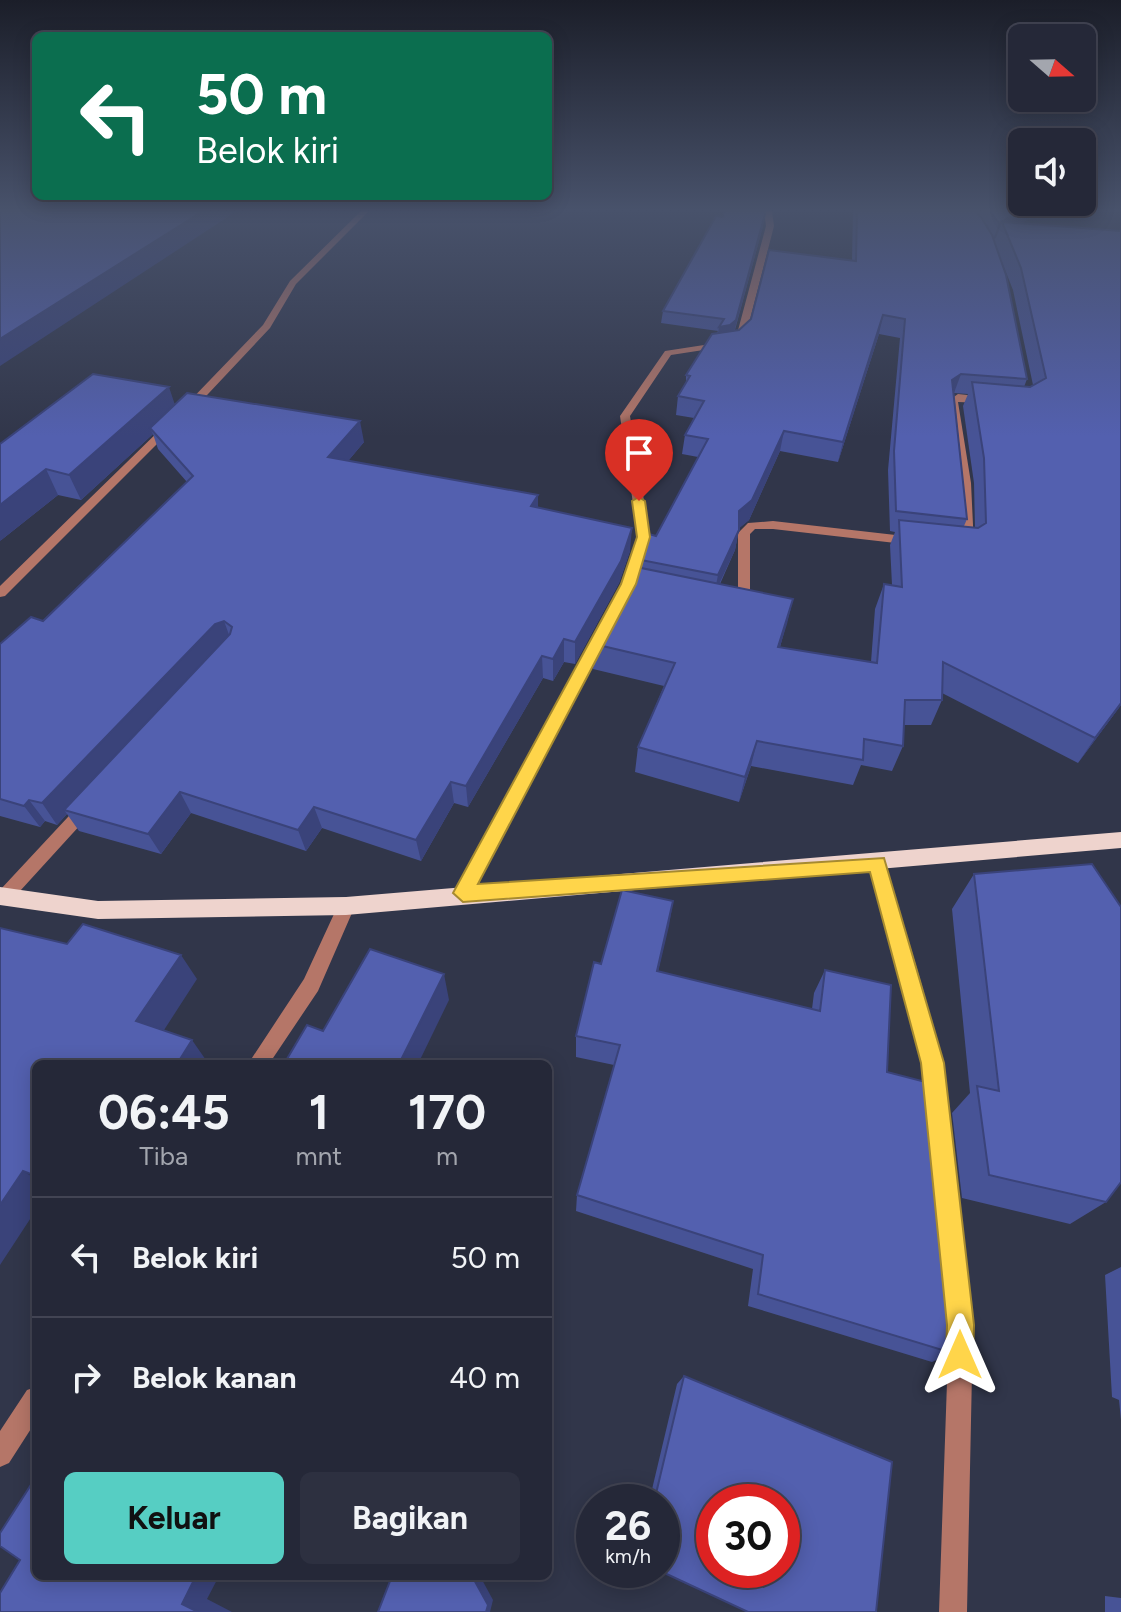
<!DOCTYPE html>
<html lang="id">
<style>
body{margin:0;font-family:Figtree,sans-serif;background:#2d3040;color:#f1f3f6;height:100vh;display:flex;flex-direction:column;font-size:30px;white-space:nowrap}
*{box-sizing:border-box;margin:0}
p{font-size:26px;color:#a3a6ae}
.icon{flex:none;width:44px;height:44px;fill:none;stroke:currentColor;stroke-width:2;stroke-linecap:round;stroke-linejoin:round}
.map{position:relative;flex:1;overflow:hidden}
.sheet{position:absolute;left:32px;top:1060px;width:520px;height:520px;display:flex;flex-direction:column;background:#252838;border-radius:12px;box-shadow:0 4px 20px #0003,0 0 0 2px #424453}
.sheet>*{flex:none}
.top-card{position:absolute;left:32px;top:32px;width:520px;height:168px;border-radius:12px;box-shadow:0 4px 20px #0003,0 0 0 2px #424453;background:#0b6e4f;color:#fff;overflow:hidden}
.needle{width:52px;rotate:110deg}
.buttons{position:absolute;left:1008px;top:24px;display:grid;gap:16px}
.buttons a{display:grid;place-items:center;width:88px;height:88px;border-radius:12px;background:#252838;box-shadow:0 4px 20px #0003,0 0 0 2px #424453;font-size:40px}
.speed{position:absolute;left:576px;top:1484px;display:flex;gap:16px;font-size:40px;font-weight:700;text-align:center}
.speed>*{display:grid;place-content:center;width:104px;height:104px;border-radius:50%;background:#252838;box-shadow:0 4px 20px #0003,0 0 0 2px #424453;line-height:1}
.speed small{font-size:20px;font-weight:400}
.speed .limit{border:12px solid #d22;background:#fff;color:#111}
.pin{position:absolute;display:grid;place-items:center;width:68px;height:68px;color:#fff;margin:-82px -34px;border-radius:50% 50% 50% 0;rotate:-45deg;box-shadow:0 0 8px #0007}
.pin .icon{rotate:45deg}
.me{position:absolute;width:88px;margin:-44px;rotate:0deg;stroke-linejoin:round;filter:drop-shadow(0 0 6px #0008)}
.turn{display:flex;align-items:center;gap:28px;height:168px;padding:0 32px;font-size:36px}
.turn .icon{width:104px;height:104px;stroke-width:2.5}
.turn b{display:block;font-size:56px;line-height:68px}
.eta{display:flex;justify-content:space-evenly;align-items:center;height:136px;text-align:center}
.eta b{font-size:48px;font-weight:700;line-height:56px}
.action{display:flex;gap:16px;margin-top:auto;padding:16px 32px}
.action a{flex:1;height:92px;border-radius:12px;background:#56cec3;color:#111;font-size:32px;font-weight:700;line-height:92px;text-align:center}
.action a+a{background:#2d3040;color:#f1f3f6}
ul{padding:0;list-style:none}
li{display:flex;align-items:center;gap:24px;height:120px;padding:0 32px;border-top:2px solid #424453}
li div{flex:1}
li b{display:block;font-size:30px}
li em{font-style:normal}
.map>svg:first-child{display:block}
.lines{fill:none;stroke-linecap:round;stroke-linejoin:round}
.street{fill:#b57668;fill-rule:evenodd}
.primary{fill:#eed3cd;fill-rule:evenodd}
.wall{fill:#475396;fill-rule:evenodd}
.shaded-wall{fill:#3a437a}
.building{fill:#5360af;stroke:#3a437a;stroke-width:2;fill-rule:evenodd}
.route{fill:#ffd54a;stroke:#a68a30;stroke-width:2}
</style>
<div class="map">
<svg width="1121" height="1612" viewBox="0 0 1121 1612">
<rect width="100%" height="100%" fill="#31364a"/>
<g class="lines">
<path class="street" d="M361 211H369L296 284 270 328 192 411H184V407L263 325 290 281Z
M764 211H772L774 226 746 335 736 345 671 355 630 416 650 537 628 596 627 599H617L616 596 638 537 620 416 665 351 730 341 737 334 766 226Z
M958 394 985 397 990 400 985 403 958 402 971 483 974 546 968 550 962 546 959 483 948 401Z
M167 423 176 425 5 596 0 597V586Z
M773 521 913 537 919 541 913 545 773 529H755L750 534V596L741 607H731L729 604 738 595V533L748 523Z
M605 622 612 626 469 898 463 900 457 898 454 893 457 888 598 626Z
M87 801 93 803 95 807 93 811 10 902 0 903V890L81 803Z
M877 857 883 859 885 864C897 906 957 1082 944 1113L937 1116 930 1113 927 1106 923 1063 869 864 871 859Z
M346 899 352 901 355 906 318 991 269 1064H248L304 979 340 901Z
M951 1226 959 1229 962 1237 973 1325 967 1612H939L949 1325 940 1237 943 1229Z
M36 1387V1421L9 1463 0 1467V1431L27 1390Z"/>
<path class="primary" d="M1121 832V848L346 915 98 919 0 905V887L98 901 346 897Z"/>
</g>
<path class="wall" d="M723 211 763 226 735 330H739L852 261 853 211H1043L1021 223 1121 705 1078 763 942 693V700L931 725H904L903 746 892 771 861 765 853 785 751 766 739 802 635 772 638 747 664 686 593 669 594 644 640 568 641 560 656 536 698 457 682 454 685 435 694 418 676 415 678 396 686 384V375L718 331 661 323 663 311 723 216ZM996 247 1013 290 1033 385 1030 387H1024L1027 379ZM879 334 900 338 888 470 890 531 895 532 890 545 892 585 884 584 875 609 871 662 780 647 793 599 720 584 735 550 739 528 749 520 780 451 838 462ZM954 393 968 394 963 406 974 483 975 528 964 526 967 519Z
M93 374 175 404 364 442 348 461 538 508 630 551 619 583 575 664 564 662 553 681 543 678 468 807 454 803 421 861 322 828 306 851 191 813 161 854 79 831 67 814 57 825 45 821 40 827 0 816V644L43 621 187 482 158 449 153 434 81 500 58 495 0 541Z
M974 874 1106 1202 1070 1224 962 1198 952 1113 970 1093 952 909Z
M673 901 658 971 812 1009 814 993 825 970 887 1072 952 1353 932 1362 748 1306 753 1269 576 1211 577 1195 614 1065 576 1057V1036L601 964Z
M1121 1267V1420L1119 1400 1112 1397 1105 1275Z
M684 1376 662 1502H649L677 1384Z
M1105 1596 1121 1598V1612H1105Z"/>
<path class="shaded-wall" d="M203 211H237L0 366V339Z
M1020 211H1043L1006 232 1002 222 996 238 993 240 999 223Z
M765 214 763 226 734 332 717 340 719 327 730 325Z
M883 315 879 334 838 462 843 442Z
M961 374 954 393 952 380Z
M169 387 177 411 150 428 153 434 81 500 69 475Z
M360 421 364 442 333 479 328 457Z
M784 431 780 451 749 520 736 531 739 511Z
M46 469 58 495 0 541V505Z
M538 495V517L531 506Z
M632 528 630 551 619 583 575 664V642Z
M739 530 735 550 714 595 718 575Z
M793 599 787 624 772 672 778 647Z
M224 621 232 643 64 810 67 814 57 825 42 803 215 624Z
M564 639V662L553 681V659Z
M542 656 543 678 468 807 466 786Z
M1121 703V705L1078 763 1095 738Z
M757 741 751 766 739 802 745 777Z
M451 782 454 803 421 861 416 840Z
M180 792 191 813 161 854 148 834Z
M29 800 45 821 40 827 24 806Z
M314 807 322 828 306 851 298 830Z
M673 901 669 926 653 994 657 971Z
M181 955 197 979 155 1044 136 1021Z
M444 974 449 1000 418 1064H403L401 1060Z
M192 1040 208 1063V1064H177Z
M23 1171 36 1179V1210L0 1265V1205Z
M196 1576H219L207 1599 232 1612H198L182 1604Z
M472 1576H480L493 1600 490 1612H486Z"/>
<path class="building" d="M0 211H203L0 339Z
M724 211H764L765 214 736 320 730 325 719 327 724 319 663 311 716 216 723 217Z
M857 211H975L981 217 992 235 1006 275 1027 379 961 374 952 380 967 519 896 511 894 451 905 319 883 315 843 442 784 431 752 500 739 511V530L718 575 641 560 649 534 656 536 708 439 685 435 704 401 678 396 690 376 686 375 712 334 739 330 751 319 769 250 856 261Z
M989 211H1020L999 223Z
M1002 222 1121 231V703L1095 738 943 662 942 700H905L903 746 864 739 863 760 757 741 745 777 638 747 675 663 594 644 636 567 793 599 778 647 877 663 884 584 902 587 899 520 978 528 986 523 984 458 972 382 1030 387 1046 378 1021 268Z
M93 374 169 387 69 475 46 469 0 505V444Z
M187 393 360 421 328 457 538 495 531 506 632 528 621 561 575 642 564 639 553 659 542 656 466 786 451 782 416 840 314 807 298 830 180 792 148 834 64 810 230 634 232 627 224 621 215 624 42 803 29 800 24 806 0 799V644L31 617 43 621 193 476 150 428Z
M1092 864 1121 907V1182L1106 1202 989 1175 977 1086 999 1091 974 874Z
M622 890 673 901 657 971 820 1011 825 970 891 985 887 1072 941 1086 954 1201 952 1353 758 1294 763 1255 577 1195 620 1045 576 1036 594 962 601 964Z
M83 924 181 955 136 1021 192 1040 177 1064H36V1176L23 1171 0 1205V928L67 944Z
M370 949 444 974 401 1060 413 1064H284L307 1025 323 1031Z
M684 1376 892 1462 876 1612H748L658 1570H662V1502H654ZM714 1502H782V1570H714Z
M36 1477V1576H196L182 1604 198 1612H0V1593L20 1560 0 1546V1533Z
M392 1576H472L488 1605 486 1612H378Z"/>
<linearGradient id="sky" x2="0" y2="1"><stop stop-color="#1b1e29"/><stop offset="0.48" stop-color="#48526b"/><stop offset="1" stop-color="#48526b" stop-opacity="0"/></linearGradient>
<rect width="1121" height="437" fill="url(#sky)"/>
<path class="route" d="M639 497 645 501 650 537 636 584 478 884 884 858 944 1063 974 1325 973 1355 969 1364 960 1368 950 1364 946 1355 947 1325 921 1063 870 872 463 902 453 893 621 584 637 537 632 501Z"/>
</svg>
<div class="buttons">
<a><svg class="needle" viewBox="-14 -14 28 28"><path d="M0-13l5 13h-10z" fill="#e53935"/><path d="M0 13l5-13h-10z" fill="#a3a6ae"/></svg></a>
<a><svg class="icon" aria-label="sound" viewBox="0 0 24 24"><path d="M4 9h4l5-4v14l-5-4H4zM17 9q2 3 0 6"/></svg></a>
</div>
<div class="speed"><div>26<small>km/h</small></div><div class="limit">30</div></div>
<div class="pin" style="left:639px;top:501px;background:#d93025"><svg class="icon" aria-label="arrive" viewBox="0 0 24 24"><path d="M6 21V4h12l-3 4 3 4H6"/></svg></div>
<svg class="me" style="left:960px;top:1355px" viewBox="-20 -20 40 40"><path d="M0-17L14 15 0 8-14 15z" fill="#ffd54a" stroke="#fff" stroke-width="4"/></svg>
<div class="top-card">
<div class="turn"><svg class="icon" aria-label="left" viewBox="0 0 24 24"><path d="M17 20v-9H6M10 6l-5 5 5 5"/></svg><div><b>50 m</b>Belok kiri</div></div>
</div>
<section class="sheet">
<div class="eta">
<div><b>06:45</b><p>Tiba</p></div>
<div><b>1</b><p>mnt</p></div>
<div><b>170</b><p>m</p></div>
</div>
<ul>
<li><svg class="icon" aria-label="left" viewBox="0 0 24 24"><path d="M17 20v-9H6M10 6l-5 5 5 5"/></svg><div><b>Belok kiri</b></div><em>50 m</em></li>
<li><svg class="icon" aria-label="right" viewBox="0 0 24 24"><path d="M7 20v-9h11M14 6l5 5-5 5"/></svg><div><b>Belok kanan</b></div><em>40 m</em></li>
</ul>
<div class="action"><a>Keluar</a><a>Bagikan</a></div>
</section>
</div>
